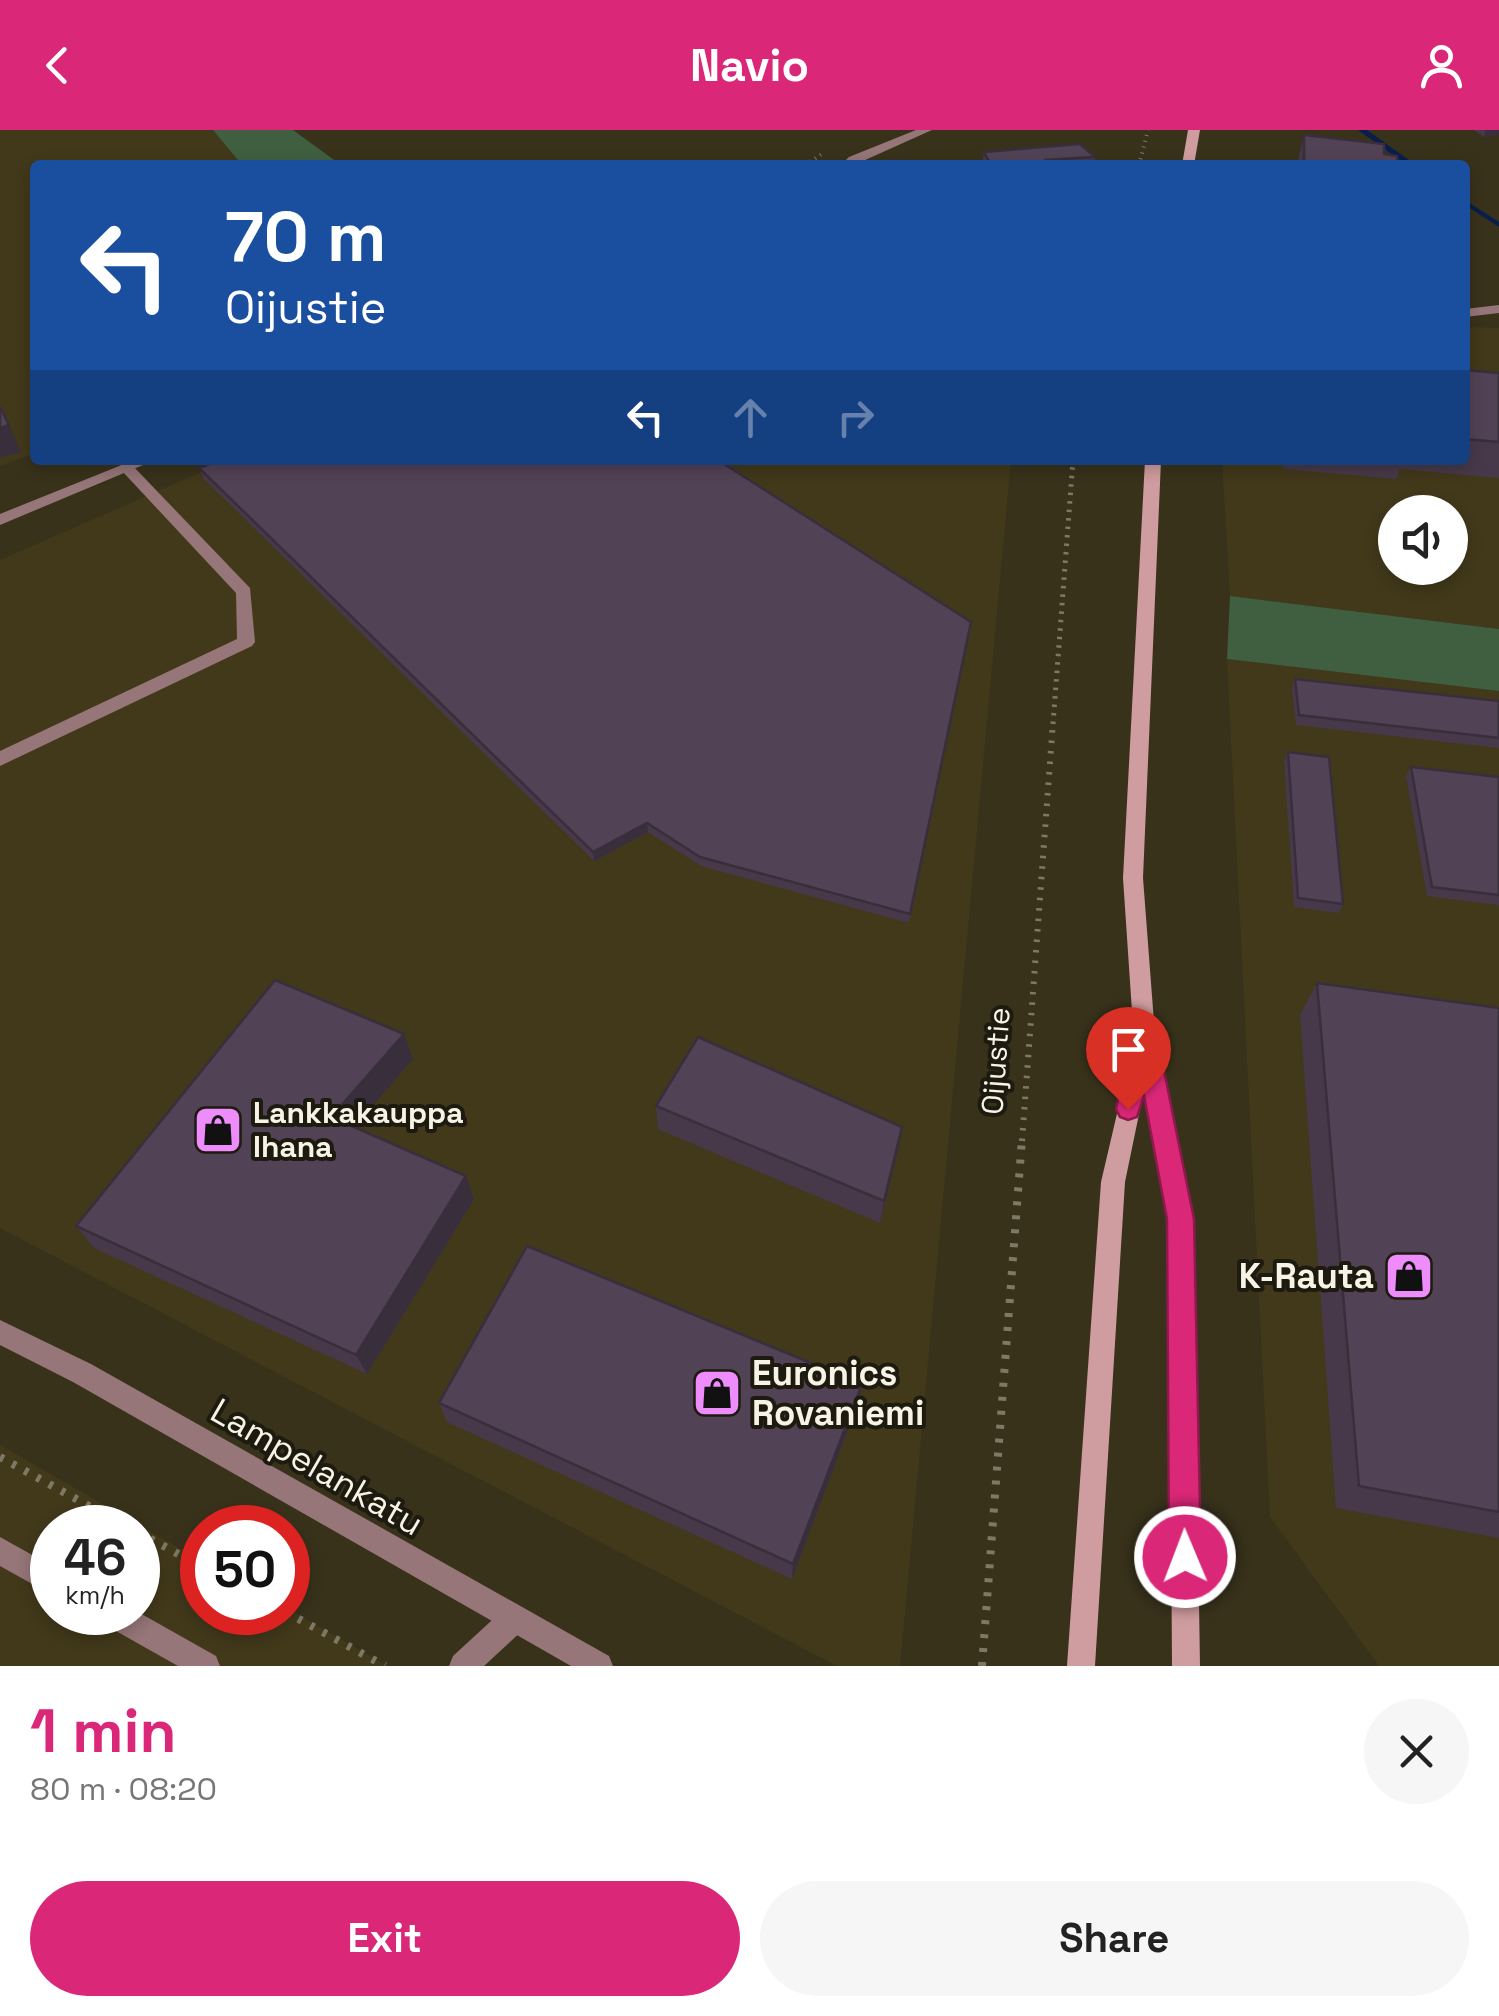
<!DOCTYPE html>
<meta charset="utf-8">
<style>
body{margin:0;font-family:"Space Grotesk",sans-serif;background:#f6f6f6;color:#222;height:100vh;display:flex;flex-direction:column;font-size:38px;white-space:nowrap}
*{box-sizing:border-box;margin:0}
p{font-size:32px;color:#767676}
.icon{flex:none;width:55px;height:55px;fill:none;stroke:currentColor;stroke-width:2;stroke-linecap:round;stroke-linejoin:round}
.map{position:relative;height:1536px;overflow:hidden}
.panel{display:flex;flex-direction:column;background:#fff;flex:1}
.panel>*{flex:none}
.hud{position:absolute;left:30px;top:30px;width:1440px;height:305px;border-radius:10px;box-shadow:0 5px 15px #0003;background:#1a4fa0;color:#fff;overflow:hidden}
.tools{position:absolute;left:1378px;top:365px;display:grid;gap:20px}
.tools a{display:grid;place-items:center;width:90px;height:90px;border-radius:50%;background:#fff;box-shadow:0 5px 15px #0003;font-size:50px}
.speed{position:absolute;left:30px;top:1375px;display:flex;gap:20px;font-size:50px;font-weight:700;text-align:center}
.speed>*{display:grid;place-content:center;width:130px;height:130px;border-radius:50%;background:#fff;box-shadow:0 5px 15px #0003;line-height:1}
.speed small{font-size:25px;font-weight:400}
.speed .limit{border:15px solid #d22;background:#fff;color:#111}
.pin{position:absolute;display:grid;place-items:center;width:85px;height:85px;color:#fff;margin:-102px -42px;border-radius:50% 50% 50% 0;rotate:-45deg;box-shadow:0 0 10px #0007}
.pin .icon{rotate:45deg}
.me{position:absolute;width:110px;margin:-55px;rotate:359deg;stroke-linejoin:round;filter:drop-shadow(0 0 8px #0008)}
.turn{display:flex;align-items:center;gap:35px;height:210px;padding:0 30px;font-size:45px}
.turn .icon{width:130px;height:130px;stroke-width:2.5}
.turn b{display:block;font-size:70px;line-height:85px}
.lanes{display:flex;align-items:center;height:95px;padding:0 30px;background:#0003;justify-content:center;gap:50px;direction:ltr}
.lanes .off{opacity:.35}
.round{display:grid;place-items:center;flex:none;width:105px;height:105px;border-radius:52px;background:#f6f6f6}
.summary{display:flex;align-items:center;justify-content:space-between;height:170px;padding:0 30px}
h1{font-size:60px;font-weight:700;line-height:75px;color:#db2777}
.primary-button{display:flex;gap:20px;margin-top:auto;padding:20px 30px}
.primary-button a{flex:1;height:115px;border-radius:60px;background:#db2777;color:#fff;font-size:40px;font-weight:700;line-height:115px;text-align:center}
.primary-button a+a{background:#f6f6f6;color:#222}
header{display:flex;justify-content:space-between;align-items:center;height:130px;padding:0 30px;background:#db2777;color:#fff;font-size:45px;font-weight:700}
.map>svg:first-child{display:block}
.built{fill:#42391b;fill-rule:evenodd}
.green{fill:#405f41}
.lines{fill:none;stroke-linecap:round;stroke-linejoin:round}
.stream{fill:#091e4c;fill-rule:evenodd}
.path-far3{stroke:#7e7965;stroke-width:4;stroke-dasharray:1 5;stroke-linecap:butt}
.path-far2{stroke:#7e7965;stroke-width:5;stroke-dasharray:2.5 6;stroke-linecap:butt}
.path-far1{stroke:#7e7965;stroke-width:6;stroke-dasharray:2.5 8;stroke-linecap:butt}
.path{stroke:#7e7965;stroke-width:8;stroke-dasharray:4 10;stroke-linecap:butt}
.service{fill:#967678;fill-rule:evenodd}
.minor{fill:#967678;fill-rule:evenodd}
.secondary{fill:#cf9c9f;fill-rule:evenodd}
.wall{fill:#473949}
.shaded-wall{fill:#392e3c}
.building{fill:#524255;stroke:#392e3c;stroke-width:2.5}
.route{fill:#db2777;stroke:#8e194d;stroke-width:2.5}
.labels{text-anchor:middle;stroke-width:8;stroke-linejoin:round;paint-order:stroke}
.street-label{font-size:30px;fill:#f7f3e5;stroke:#1d1a10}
.poi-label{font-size:30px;font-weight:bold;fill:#f7f3e5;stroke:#1d1a10;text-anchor:start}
.near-poi-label{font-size:35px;font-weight:bold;fill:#f7f3e5;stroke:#1d1a10;text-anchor:end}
.near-street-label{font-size:35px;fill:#f7f3e5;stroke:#1d1a10}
</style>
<header><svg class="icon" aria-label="back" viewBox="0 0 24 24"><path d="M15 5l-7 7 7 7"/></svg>Navio<svg class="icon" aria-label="person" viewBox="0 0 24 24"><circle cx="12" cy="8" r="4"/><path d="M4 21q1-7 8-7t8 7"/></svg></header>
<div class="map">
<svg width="1499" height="1536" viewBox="0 0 1499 1536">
<rect width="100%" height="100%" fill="#38321b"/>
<path class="built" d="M0 0H213L242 35H35V323L0 336Z
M1465 197 1499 198V499L1230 466 1222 330H1465ZM1395 382H1450V438H1395Z
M229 330H1011L900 1536H837L0 1098V430Z
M1227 529 1499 561V1536H1379L1270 1387Z
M0 1315 202 1431V1482H288V1479L388 1536H0ZM52 1398H138V1482H52Z"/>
<path class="green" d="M213 0H293L341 35H242Z
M1230 466 1499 499V561L1227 529Z"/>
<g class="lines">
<path class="stream" d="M1358 0H1367L1416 35H1407Z
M1465 70 1499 92V97L1465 75Z"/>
<path class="path-far3" d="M805 35 825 22
M1139 35 1148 0"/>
<path class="path-far2" d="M1053 594 1073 330"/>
<path class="path-far1" d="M1022 1011 1053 592"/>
<path class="path" d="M0 1327 129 1398
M138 1402 202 1437
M286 1482 385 1536
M982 1536 1022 1009"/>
<path class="service" d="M127 333 132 335 250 458 255 512 252 516 0 636V621L237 509 236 463 122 341 119 338Z
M0 1407 52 1436V1465L0 1436Z
M513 1476 523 1480 527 1490 523 1500 484 1536H449L453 1526 503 1480Z
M96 1482H138L216 1526 220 1536H178L100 1492Z"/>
<path class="minor" d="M916 0H932L854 35H841L849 27Z
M1499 175V183L1465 187V179Z
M134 330H155L0 395V384Z
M0 1190 91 1234 609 1526 613 1536H571L73 1252 0 1215Z"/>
<path class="secondary" d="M1188 0H1200L1194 35H1182Z
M1145 330H1161L1143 748 1155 905 1193 1089 1200 1536H1172L1169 1089 1144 960 1125 1052 1095 1536H1067L1101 1052 1134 911 1123 748Z"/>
</g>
<path class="wall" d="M1474 0H1499V5L1484 7Z
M1304 5 1384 24 1397 34 1408 35H1297Z
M984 22 1095 27 1094 35H982Z
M1465 240 1499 243V348L1400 339 1396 349 1283 339 1282 330H1465Z
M199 338 971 492 909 793 701 736 648 702 594 731 203 348Z
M1295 549 1499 571V618L1296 595 1292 558Z
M1288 622 1343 774 1339 783 1294 777 1284 631Z
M1411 637 1499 647V775L1427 766 1406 646Z
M1317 853 1499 878V1408L1336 1378 1300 885Z
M413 929 354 997 474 1069 367 1244 94 1118 76 1096Z
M656 976 898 1020 880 1093 658 999Z
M439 1273H858L792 1449 447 1292Z"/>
<path class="shaded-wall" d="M1486 0H1499V5L1484 7Z
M9 295 21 322 0 328V298Z
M647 693 648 702 594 731 593 722Z
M404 904 413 929 342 1011 331 987Z
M902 997 898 1020 880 1093 884 1071Z
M466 1046 474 1069 367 1244 356 1225Z
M862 1254 858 1273 792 1449 793 1434Z"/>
<path class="building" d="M1304 5 1384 14V24L1397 26V34L1408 35H1304Z
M1080 14 1095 27 1045 30 1041 34 1032 35H991L984 22Z
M1465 240 1499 243V312L1465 309Z
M0 277 9 295 0 298Z
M219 330H718L971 492 910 784 700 727 647 693 593 722 199 338Z
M1295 549 1499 571V608L1299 585Z
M1288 622 1329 627 1343 774 1298 768Z
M1411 637 1499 647V765L1432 757Z
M275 850 404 904 331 987 466 1046 356 1225 76 1096Z
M1317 853 1499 878V1382L1359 1356Z
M698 907 902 997 884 1071 656 976Z
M527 1116 862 1254 793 1434 439 1273Z"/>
<path class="route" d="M1144 895 1153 898 1157 906 1194 1089 1201 1427 1196 1438 1185 1443 1174 1438 1169 1427 1167 1089 1144 966 1137 987 1128 990 1120 987 1116 979 1132 906 1136 898Z"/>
<defs>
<g id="shop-square" transform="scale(2.5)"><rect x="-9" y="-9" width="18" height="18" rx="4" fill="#ed8cfa" stroke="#1d1a10"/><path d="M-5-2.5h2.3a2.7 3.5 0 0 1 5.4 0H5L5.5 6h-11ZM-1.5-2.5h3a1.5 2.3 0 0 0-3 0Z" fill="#111"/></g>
</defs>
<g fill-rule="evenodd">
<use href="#shop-square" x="218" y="1000"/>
<use href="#shop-square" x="1409" y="1146"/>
<use href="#shop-square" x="717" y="1263"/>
</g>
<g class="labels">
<g class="street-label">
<text transform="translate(996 931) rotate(-86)" y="10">Oijustie</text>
</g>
<g class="poi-label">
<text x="253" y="993">Lankkakauppa<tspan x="253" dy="34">Ihana</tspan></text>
</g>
<g class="near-poi-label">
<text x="1374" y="1158">K-Rauta</text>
<text x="752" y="1255" text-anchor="start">Euronics<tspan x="752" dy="40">Rovaniemi</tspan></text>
</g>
<g class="near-street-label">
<text transform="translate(317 1337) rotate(30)" y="12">Lampelankatu</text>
</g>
</g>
</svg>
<div class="tools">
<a><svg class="icon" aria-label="sound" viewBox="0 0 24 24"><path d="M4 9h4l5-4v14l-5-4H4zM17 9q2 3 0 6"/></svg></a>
</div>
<div class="speed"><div>46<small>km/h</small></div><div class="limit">50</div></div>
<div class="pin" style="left:1128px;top:979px;background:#d93025"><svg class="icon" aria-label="arrive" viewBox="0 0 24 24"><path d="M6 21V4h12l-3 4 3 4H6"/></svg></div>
<svg class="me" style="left:1185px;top:1427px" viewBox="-20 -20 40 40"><circle r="17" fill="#db2777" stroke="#fff" stroke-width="3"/><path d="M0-11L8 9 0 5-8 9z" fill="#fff"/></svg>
<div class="hud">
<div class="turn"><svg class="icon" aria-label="left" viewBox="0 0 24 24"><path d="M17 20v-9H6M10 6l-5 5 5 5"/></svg><div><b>70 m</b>Oijustie</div></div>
<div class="lanes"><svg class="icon" aria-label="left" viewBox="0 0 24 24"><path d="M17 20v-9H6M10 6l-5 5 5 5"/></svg><svg class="icon off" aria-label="ahead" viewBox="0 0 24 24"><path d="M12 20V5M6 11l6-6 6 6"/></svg><svg class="icon off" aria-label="right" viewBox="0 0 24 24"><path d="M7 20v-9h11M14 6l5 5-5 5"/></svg></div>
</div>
</div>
<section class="panel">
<div class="summary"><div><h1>1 min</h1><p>80 m · 08:20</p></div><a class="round"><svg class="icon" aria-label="close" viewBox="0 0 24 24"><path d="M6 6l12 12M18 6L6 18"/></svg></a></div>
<div class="primary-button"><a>Exit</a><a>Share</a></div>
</section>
